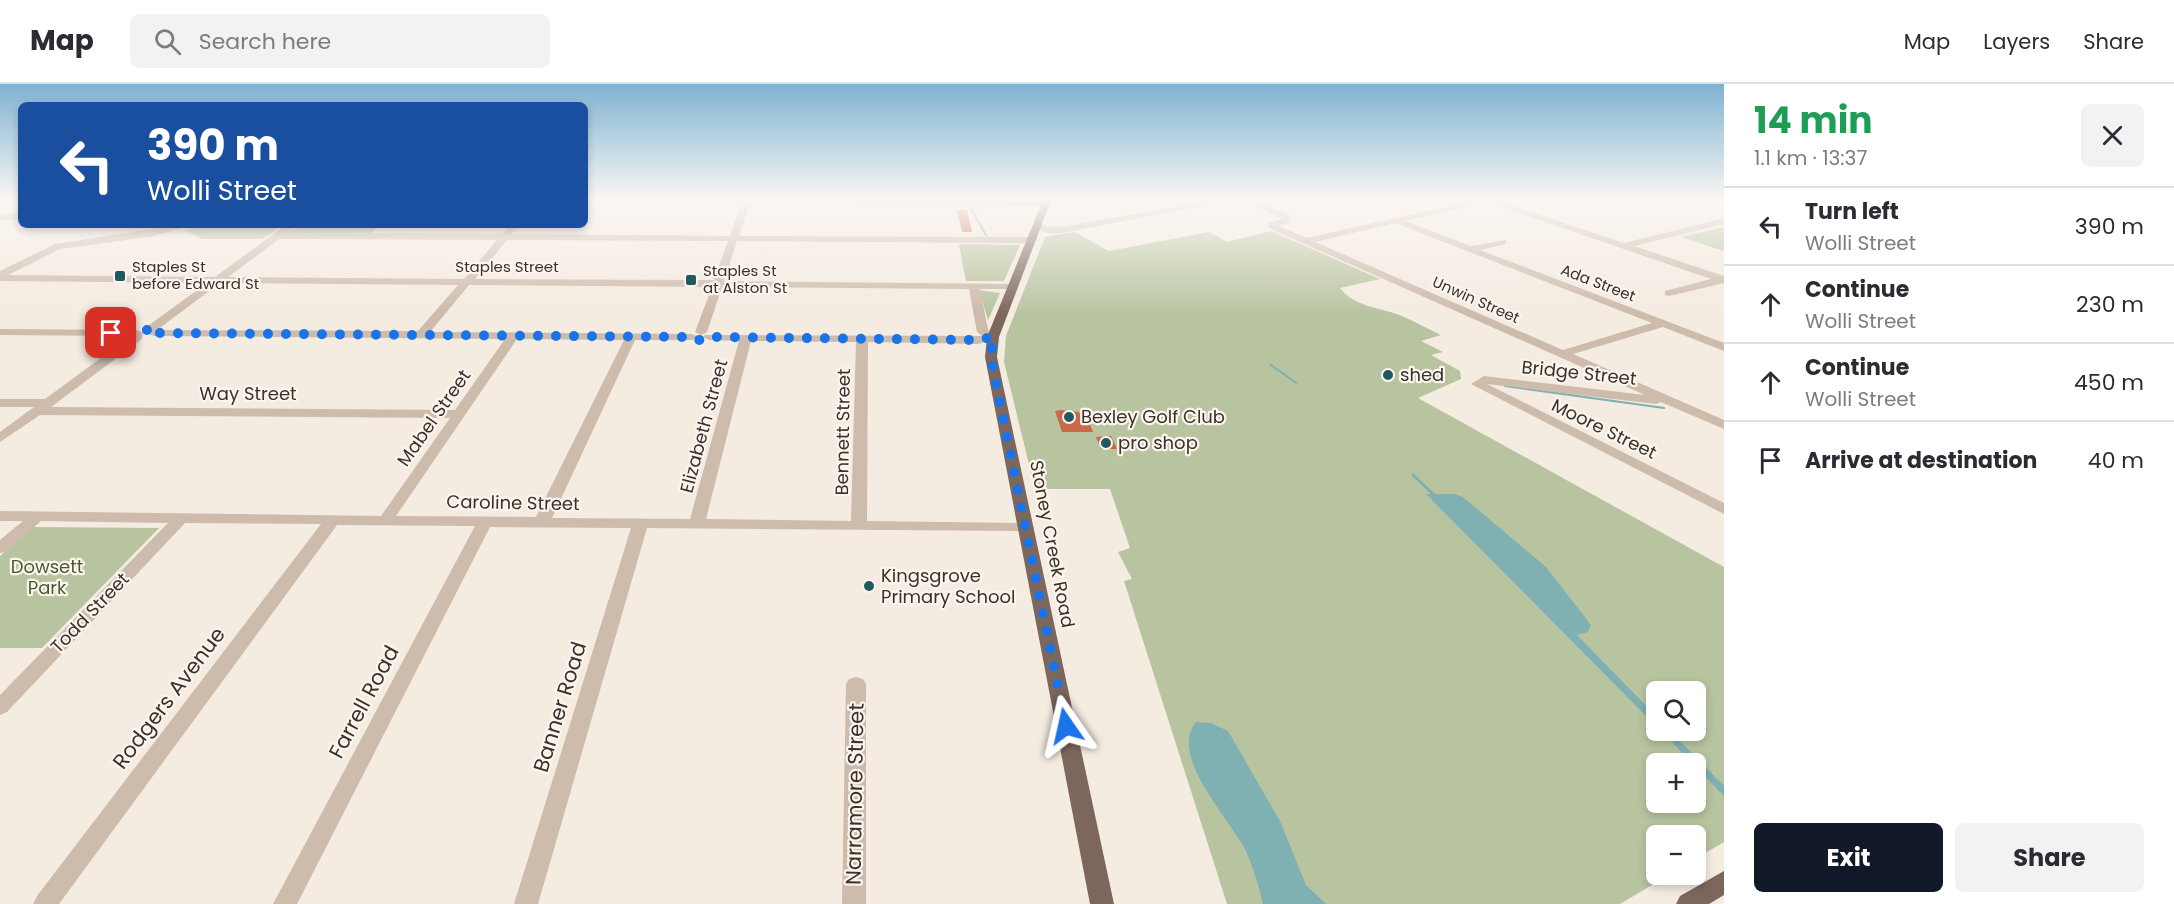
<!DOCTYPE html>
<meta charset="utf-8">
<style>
body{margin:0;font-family:Poppins,sans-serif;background:#f2f2f3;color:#2b2b33;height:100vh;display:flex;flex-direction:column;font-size:22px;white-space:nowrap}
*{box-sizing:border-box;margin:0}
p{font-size:20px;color:#7c7c81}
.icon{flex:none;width:33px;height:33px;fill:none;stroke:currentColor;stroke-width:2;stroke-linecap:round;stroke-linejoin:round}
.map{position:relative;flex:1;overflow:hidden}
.panel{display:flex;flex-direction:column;background:#fff;width:450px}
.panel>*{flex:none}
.top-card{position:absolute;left:18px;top:18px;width:570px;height:126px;border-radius:9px;box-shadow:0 3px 9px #0003;background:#1a4fa0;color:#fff;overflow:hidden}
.buttons{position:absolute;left:1646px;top:597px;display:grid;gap:12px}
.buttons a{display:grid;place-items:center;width:60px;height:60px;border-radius:9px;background:#fff;box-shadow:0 3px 9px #0003;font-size:30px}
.pin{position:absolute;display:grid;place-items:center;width:51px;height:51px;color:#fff;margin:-26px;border-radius:12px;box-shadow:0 3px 9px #0006}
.me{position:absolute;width:66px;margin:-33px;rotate:349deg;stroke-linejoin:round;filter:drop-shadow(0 0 4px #0008)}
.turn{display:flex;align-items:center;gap:21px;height:126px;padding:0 30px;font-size:27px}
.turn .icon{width:78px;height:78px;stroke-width:2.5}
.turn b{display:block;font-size:42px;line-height:51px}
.round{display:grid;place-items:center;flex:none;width:63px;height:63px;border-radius:9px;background:#f2f2f3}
.headline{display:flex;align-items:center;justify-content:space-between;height:102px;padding:0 30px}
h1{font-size:36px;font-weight:700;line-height:45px;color:#1e9e55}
.primary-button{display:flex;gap:12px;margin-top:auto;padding:12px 30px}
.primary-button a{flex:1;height:69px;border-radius:9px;background:#111827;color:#fff;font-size:24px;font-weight:700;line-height:69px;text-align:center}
.primary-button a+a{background:#f2f2f3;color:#2b2b33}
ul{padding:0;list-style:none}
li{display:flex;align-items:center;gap:18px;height:78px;padding:0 30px;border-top:2px solid #e1e1e2}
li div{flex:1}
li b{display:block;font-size:22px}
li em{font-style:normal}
header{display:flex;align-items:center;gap:36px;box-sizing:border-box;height:84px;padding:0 30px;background:#fff;border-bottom:2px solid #e1e1e2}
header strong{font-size:28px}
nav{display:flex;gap:33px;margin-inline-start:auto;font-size:21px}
.search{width:420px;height:54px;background:#f2f2f3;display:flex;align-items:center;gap:15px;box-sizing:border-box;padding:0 21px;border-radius:9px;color:#7c7c81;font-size:22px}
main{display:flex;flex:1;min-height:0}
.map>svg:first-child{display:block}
.green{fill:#b8c4a0;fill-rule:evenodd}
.water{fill:#7fb0b2}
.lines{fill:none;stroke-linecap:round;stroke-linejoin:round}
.stream-far1{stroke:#7fb0b2;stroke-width:2}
.stream{stroke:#7fb0b2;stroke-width:3}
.building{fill:#c8694b}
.minor{fill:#cdbbac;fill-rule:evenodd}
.major{fill:#7d675c;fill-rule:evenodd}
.route{stroke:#1a73e8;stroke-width:10;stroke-dasharray:0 18}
.poi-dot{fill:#1f5a5e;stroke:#fbf5ee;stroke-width:2}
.labels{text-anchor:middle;stroke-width:4.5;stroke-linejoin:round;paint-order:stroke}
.far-poi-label{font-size:15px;fill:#3b302b;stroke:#fbf5ee;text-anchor:start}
.far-street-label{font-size:15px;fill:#3b302b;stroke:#fbf5ee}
.street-label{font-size:18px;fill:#3b302b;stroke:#fbf5ee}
.poi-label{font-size:18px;fill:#3b302b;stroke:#fbf5ee;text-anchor:start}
.park-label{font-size:18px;fill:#4a5a2e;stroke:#fbf5ee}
.near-street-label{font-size:21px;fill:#3b302b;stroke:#fbf5ee}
</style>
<header>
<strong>Map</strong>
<div class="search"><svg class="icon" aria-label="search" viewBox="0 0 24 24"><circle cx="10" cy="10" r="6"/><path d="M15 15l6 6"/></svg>Search here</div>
<nav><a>Map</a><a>Layers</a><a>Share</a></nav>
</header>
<main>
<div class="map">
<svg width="1724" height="820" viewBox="0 0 1724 820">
<rect width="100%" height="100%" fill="#f4ebe1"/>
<path class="green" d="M202 141H283L262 155H202L185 146Z
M300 141H380L371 149H288Z
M1724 143V167L1681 153Z
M1271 147 1380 195 1340 204C1354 223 1379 223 1399 231 1413 236 1427 245 1441 251L1421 257 1443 268 1431 271 1460 287 1461 295 1418 314 1724 483V758L1695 775V752H1656V790L1669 791 1620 820H1227L1124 497 1132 495 1118 468 1130 464 1110 405H1035L1004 278 1006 252 1045 153 1074 148 1109 167 1209 148 1227 158ZM1656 608H1695V646H1656ZM1656 680H1695V718H1656Z
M959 160 1020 161 1004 197H966Z
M979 206 1000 209 988 236Z
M33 443 159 444 42 564H0V472Z"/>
<path class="water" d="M1426 410H1454L1463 413 1546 483 1591 541 1588 548 1577 551 1656 632V642Z
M1196 638 1211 639 1228 647 1280 737 1306 801 1326 820H1263C1259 803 1253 783 1246 767 1230 735 1168 672 1196 638Z
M1661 647H1670L1724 702V712Z"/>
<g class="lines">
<path class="stream-far1" d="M970 123 986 151
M1271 281 1296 299
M1505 302 1664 324"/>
<path class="stream" d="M1413 391 1434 411"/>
</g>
<path class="building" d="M957 126H967L972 148H962Z
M1061 326 1079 328 1083 338H1089L1093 348H1062L1055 327Z
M1111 352 1117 365H1101L1096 353Z"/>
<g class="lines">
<path class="minor" d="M585 116 1049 117 1050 119 1046 122 750 120 739 152 1033 153 1038 156 1033 159 737 157 724 197 1018 200V204L1014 205H980L988 246 997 251V255L978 260 868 258 867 437 1026 439 1032 441 1034 444 1032 447 647 444 538 820H514L631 444 490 443 297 820H273L475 442 337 441 59 820H33L37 812 321 440 185 439 7 628 0 631V611L168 439 41 437 6 468 0 469V456L23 437H0V427L381 432 450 334 40 331 0 358V348L34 323H0V315H45L131 252 0 251V245L137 246 143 249 142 255 51 323 455 326 505 255 154 252 145 248V244L207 199 0 197V187L55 160 177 141H194L149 153 60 165 8 191 215 193 286 141H297L287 149 502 150 510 141H520L512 150 730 152 741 120H585ZM279 155 497 156 464 195 228 193ZM507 156 728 157 714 196 475 195ZM220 199 458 201 418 247 157 246ZM469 201 712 203 695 248 701 251 707 248 722 203 969 205 977 248 982 252 705 251 703 253 709 256 739 257 690 435 552 434 635 256H692L698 253 692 250 430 248ZM517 255 624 256 536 433 396 432ZM751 257 856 258 851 437 706 435Z
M1215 116H1231L1062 149H1046L1033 142 1038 139 1048 143H1062Z
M1245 116H1255L1289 131 1290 138 1279 142 1306 154 1476 116H1495L1624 159 1724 134V140L1634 162 1724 192V199L1669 212 1665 211V207L1711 195 1487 118 1405 137 1471 162 1506 156V160L1480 166 1724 259V267L1663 243 1573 270 1724 336V345L1661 318 1656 320 1487 300 1724 419V430L1471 300 1484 292 1645 311 1273 146 1268 143V139L1282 135ZM1395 139 1652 239 1563 266 1315 158Z
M21 129V135L0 136V130Z
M856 593 863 595 866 600V820H842L846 600 849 595Z"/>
<path class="major" d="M1043 116H1051L999 253 997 273 1114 820H1090L985 273 987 253Z
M1724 787V811L1709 820H1676L1680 812Z"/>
</g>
<linearGradient id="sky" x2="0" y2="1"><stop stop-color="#7eb2d2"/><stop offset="0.5" stop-color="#faf6f2"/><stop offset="1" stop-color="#faf6f2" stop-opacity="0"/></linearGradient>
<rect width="1724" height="230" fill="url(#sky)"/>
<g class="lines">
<path class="route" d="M111 249C124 249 145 244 155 247L153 249 692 253 699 256 709 253 978 256 993 253 991 273 995 295 1066 642"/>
</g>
<g class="poi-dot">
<rect x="114" y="186" width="12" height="12" rx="3"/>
<rect x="685" y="190" width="12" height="12" rx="3"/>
<circle cx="1388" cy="291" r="6"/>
<circle cx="1069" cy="333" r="6"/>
<circle cx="1106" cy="359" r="6"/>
<circle cx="869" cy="502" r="6"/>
</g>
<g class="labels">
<g class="far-poi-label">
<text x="132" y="188">Staples St<tspan x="132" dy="17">before Edward St</tspan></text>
<text x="703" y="192">Staples St<tspan x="703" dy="17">at Alston St</tspan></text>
</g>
<g class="far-street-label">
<text x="507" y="188">Staples Street</text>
<text transform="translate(1598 199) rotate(21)" y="5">Ada Street</text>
<text transform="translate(1476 216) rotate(24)" y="5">Unwin Street</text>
</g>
<g class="street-label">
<text transform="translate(1579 289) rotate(6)" y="6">Bridge Street</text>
<text x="248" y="316">Way Street</text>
<text transform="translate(434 334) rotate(-55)" y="6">Mabel Street</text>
<text transform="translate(704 342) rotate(-75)" y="6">Elizabeth Street</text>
<text transform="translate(1604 345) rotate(26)" y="6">Moore Street</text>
<text transform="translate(843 348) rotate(-89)" y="6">Bennett Street</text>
<text transform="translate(513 419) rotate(1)" y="6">Caroline Street</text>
<text transform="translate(1052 460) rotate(79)" y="6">Stoney Creek Road</text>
<text transform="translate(90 529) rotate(-46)" y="6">Todd Street</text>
</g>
<g class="poi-label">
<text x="1400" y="297">shed</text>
<text x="1081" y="339">Bexley Golf Club</text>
<text x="1118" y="365">pro shop</text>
<text x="881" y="498">Kingsgrove<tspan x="881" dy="21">Primary School</tspan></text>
</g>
<g class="park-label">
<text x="47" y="489">Dowsett<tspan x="47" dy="21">Park</tspan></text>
</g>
<g class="near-street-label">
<text transform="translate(169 614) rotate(-53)" y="7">Rodgers Avenue</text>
<text transform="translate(364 618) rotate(-62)" y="7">Farrell Road</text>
<text transform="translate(560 623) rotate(-73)" y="7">Banner Road</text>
<text transform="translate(855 710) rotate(-89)" y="7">Narramore Street</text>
</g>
</g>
</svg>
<div class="buttons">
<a><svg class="icon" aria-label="search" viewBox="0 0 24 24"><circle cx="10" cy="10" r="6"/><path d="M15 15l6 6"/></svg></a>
<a>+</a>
<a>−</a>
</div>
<div class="pin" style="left:111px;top:249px;background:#d93025"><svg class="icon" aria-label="arrive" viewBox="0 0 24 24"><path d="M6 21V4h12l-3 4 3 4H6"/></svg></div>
<svg class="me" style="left:1066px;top:642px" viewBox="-20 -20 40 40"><path d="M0-17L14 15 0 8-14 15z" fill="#1a73e8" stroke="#fff" stroke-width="4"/></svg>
<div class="top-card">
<div class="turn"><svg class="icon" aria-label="left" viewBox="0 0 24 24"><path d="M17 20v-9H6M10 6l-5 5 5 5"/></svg><div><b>390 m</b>Wolli Street</div></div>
</div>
</div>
<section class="panel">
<div class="headline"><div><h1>14 min</h1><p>1.1 km · 13:37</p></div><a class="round"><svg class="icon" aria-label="close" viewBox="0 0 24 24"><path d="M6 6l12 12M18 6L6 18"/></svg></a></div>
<ul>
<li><svg class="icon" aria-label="left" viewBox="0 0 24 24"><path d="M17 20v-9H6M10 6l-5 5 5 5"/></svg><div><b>Turn left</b><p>Wolli Street</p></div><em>390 m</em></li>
<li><svg class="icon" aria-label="ahead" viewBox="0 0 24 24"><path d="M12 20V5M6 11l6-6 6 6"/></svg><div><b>Continue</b><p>Wolli Street</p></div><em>230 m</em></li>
<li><svg class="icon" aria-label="ahead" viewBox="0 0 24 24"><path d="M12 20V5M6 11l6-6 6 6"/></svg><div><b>Continue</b><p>Wolli Street</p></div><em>450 m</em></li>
<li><svg class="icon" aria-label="arrive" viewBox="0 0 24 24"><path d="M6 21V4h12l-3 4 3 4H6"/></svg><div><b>Arrive at destination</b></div><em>40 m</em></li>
</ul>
<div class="primary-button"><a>Exit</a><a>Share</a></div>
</section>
</main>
